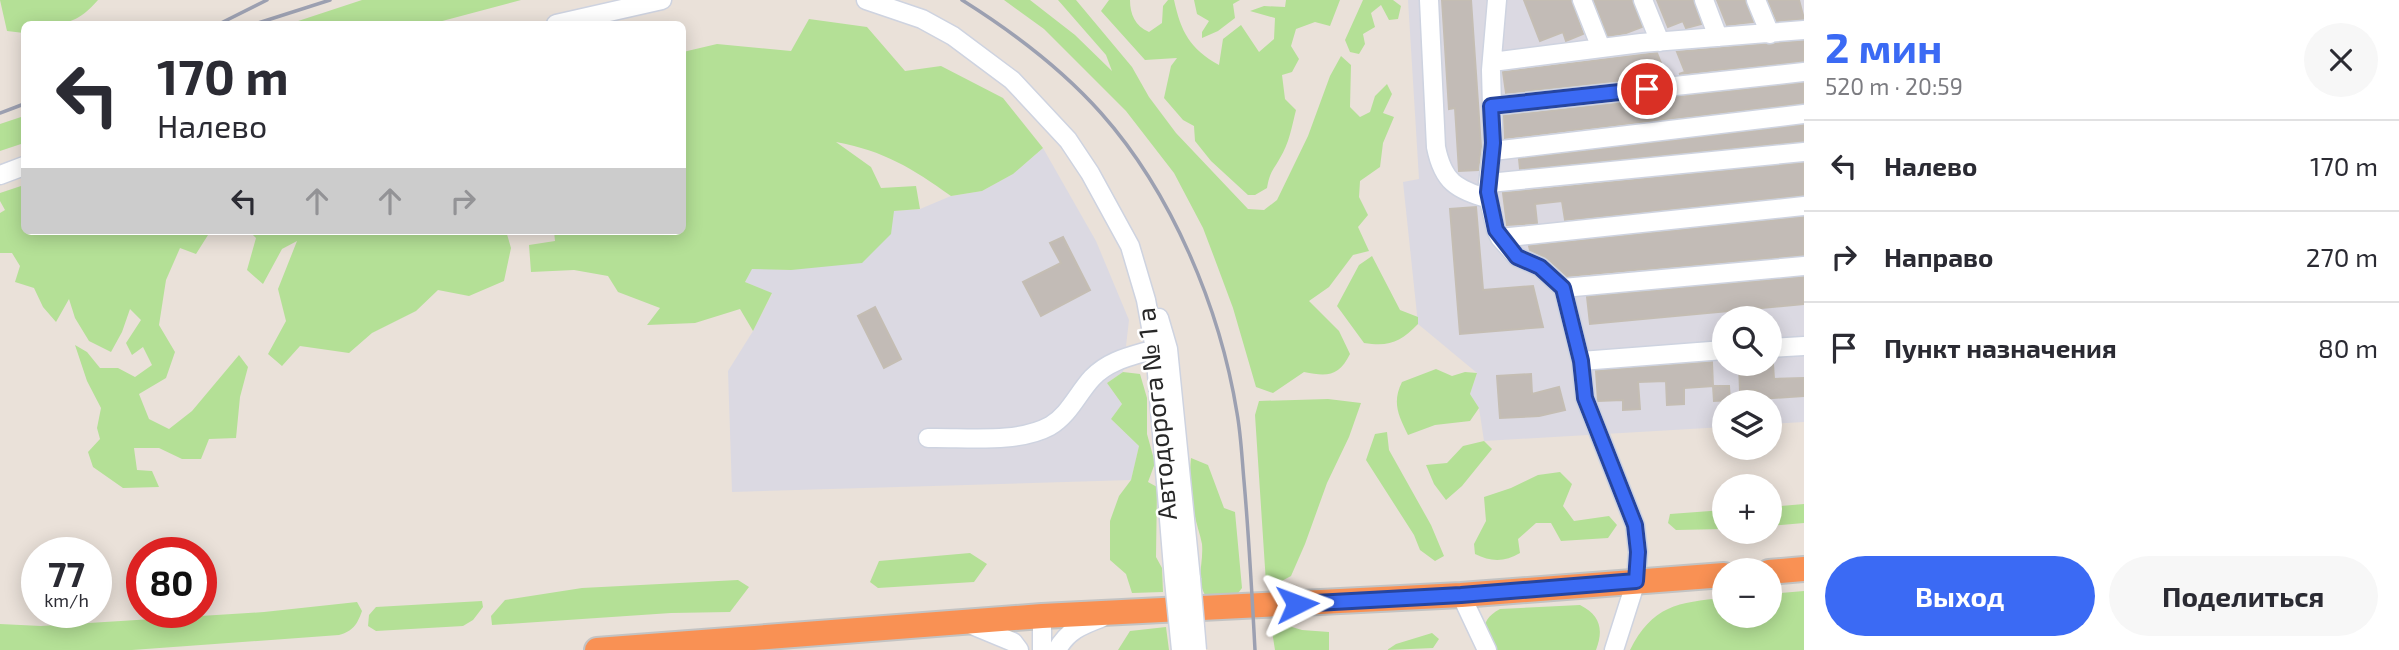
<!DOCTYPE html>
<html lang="ru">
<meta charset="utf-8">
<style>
body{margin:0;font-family:"Exo 2",sans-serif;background:#f7f7f7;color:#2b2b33;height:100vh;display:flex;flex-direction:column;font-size:26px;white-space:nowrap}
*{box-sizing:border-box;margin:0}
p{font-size:23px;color:#7c7c81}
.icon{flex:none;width:38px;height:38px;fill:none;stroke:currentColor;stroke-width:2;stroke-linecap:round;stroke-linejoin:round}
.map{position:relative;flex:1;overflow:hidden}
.sheet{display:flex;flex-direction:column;background:#fff;width:595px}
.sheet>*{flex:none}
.guide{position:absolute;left:21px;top:21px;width:665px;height:214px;border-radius:10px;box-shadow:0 4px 18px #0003;background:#fff;color:#2b2b33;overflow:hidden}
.buttons{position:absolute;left:1712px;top:306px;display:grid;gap:14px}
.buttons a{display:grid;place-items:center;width:70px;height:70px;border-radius:50%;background:#fff;box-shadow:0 4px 18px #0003;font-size:35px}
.speed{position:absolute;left:21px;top:537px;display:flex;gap:14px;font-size:35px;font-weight:700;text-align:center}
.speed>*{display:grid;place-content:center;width:91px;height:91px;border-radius:50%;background:#fff;box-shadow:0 4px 18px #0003;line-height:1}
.speed small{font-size:18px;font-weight:400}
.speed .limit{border:10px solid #d22;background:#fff;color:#111}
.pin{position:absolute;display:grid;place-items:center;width:60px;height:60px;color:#fff;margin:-30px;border:4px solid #fff;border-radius:50%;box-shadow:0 2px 7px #0007}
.me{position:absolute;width:77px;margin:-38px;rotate:87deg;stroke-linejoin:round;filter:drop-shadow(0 0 5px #0008)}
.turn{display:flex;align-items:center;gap:24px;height:147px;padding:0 21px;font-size:32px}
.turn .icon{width:91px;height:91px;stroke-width:2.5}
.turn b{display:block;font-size:49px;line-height:60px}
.lanes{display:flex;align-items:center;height:66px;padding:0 21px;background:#0003;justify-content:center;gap:35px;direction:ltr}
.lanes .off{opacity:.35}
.round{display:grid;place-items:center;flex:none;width:74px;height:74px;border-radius:37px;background:#f7f7f7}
.headline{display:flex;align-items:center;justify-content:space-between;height:119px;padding:0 21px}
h1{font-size:42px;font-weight:700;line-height:52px;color:#3b6af4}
.primary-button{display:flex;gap:14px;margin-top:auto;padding:14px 21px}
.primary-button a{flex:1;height:80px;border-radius:42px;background:#3b6af4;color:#fff;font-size:28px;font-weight:700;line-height:80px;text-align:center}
.primary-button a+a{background:#f7f7f7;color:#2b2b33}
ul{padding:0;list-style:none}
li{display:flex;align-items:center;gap:21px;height:91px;padding:0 21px;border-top:2px solid #e1e1e2}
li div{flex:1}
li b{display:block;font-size:26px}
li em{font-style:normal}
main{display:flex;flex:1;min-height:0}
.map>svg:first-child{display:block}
.industrial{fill:#dbd9e2;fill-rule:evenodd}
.green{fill:#b4e096}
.building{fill:#c2bbb6;stroke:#c4bdb3;stroke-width:2}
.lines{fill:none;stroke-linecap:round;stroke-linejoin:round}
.minor-casing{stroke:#ced3e0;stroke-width:21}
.highway-casing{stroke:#c3c3c3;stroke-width:28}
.minor{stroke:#fff;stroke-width:18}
.highway{stroke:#f99154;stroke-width:24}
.rail{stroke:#9ca0b1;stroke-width:3.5}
.minor-bridge-casing{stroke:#ced3e0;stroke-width:21;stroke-linecap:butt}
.minor-bridge{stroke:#fff;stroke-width:18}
.route-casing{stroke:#26459f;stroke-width:18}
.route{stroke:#3b6af4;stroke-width:12}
.labels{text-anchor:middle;stroke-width:5;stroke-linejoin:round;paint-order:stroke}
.street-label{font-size:26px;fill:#272727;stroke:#fff}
</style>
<main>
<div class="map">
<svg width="1804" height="650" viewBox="0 0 1804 650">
<rect width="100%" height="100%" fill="#eae1d9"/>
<path class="industrial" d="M1408 0H1804V422L1769 424V402H1724V427L1484 441 1479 408 1470 394 1477 373 1418 324 1403 182 1419 179ZM1724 318H1769V364H1724Z
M1043 148 1096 241 1129 320 1123 372 1107 383 1122 404 1111 419 1139 446 1131 480 732 492 728 371 753 331 772 294 745 282 752 268 791 270 894 211 920 209 951 196 982 191 1013 174Z"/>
<path class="green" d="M0 0H98C74 28 59 24 24 24V33L7 31Z
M362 0H521L431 24H289Z
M1004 0H1030L1075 35 1112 71 1106 55 1058 0H1076L1132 67 1149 97 1176 133 1248 209 1264 210 1277 200 1308 136 1330 76 1341 56 1351 65 1350 107 1360 117 1370 112 1375 96 1387 84 1392 94 1383 113 1394 117 1383 143 1380 167 1360 181 1359 197 1368 215 1358 227 1369 251 1353 255 1329 287 1309 301 1339 331 1350 354C1339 376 1328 377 1304 372L1273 393 1256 387 1233 308 1214 257 1203 228 1174 173 1126 111 1044 29Z
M1109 0H1130C1130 14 1135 26 1149 32L1162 23 1163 6 1168 0H1174C1181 32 1190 49 1219 65L1223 39 1241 25 1259 52 1274 39 1275 18 1250 11 1264 6 1285 7 1286 0H1340L1330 26 1315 22 1296 29 1291 46 1299 59 1292 72 1282 75 1285 99 1296 110C1292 126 1289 144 1280 158 1272 172 1270 172 1267 188L1255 195H1248L1211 161 1195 141 1194 126 1183 120 1164 98 1171 66 1177 58 1145 60 1101 11Z
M1194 0H1240L1233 4 1235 18 1218 31 1202 38V32L1209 21 1197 14Z
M1363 0H1393L1401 6 1398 19 1389 20 1381 5 1371 13 1375 27 1363 34 1365 44 1359 54 1350 52 1345 40Z
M809 19 867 27 905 71 941 66 1003 98 1043 148 1013 174 982 191 951 196C912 168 884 151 836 142L871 167 881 188 916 186 920 209 894 211 891 234 862 263 791 270 752 269 745 282 772 293 753 331 740 309 695 323 647 325 660 308 618 292 608 276 574 270 531 272 529 245 555 241 554 231H682L683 52 717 44 791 51Z
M24 116V143L0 151V124Z
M24 185V231H204L208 235 196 254 180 248 166 280 159 325 175 352 166 378 139 394 149 419 169 429 192 411 239 355 248 367 240 397 236 438 209 439 201 459H182L159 448H134L137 470 152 471 159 487 123 488 93 467 88 452 100 439 97 428 101 408 87 381 75 345 87 352 100 368H118L135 377 152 365 143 347 132 355 126 343 141 320 130 309 122 332 111 352 89 341 75 318 69 299 56 322 43 307 34 288 15 282 20 266 12 253H0V213L5 210 0 201V193Z
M249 231H506L511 248 504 281 469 296 438 290 416 311 372 333 349 353 300 346 282 366 268 354 286 321 278 289 297 241 282 249 263 284 247 270 256 238Z
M1372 256 1400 310 1418 317V324C1400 342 1390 347 1364 343L1337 306 1359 265Z
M1436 369 1452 376 1465 372 1477 373 1470 394 1479 408 1470 421 1435 425 1408 435C1398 415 1392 402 1402 382Z
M1123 372 1140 374 1147 398V434L1155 463 1148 482 1157 487 1156 557 1162 568 1163 592 1132 593 1126 574 1110 560V521L1119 496 1131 480 1139 446 1111 419 1122 404 1107 383Z
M1328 399 1361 403 1349 437 1327 483 1305 544 1291 576 1278 583H1266L1255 415 1259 401Z
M1387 432 1389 450 1431 525 1444 556 1435 561 1420 550 1414 535 1366 460 1375 434Z
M1484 441 1492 449 1462 486 1446 500 1434 484 1426 465 1447 463 1463 446Z
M1191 458 1208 465 1224 508 1235 512 1242 588 1232 601 1210 602C1193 582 1204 567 1202 544 1200 534 1196 523 1194 512 1190 494 1189 477 1191 458Z
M1560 472 1572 484 1563 506 1574 521 1609 516 1617 525 1608 538 1561 541 1551 523H1536L1518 539 1520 553C1505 562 1491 562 1475 554L1474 544 1486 521 1484 497 1511 488 1538 475Z
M1804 504V523L1769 526V507Z
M1724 510V529L1676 530 1668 523 1670 514Z
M970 553 987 564 974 582 878 588 870 582 879 561Z
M738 580 749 587 730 612 671 613 492 625 491 616 505 600 582 588Z
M1804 591V650H1630C1652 606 1678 602 1724 598V616H1769V594Z
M482 601 483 607 473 620 463 626 376 631 368 626 369 615 376 607Z
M357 602 362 611C357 625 353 631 339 635L132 650H0V624L41 626 264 612Z
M1580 605C1600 615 1604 629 1596 650H1486C1484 630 1480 620 1500 609Z
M1282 624 1302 630 1329 632V650H1275L1271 625Z
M1166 627 1169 650H1118L1130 631Z
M1432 633 1439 639 1433 648 1387 650 1396 644Z"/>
<path class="building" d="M1442 0H1471L1481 147 1478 170 1459 171 1455 108 1449 109Z
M1524 0H1571L1583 34 1566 41 1563 32 1540 41Z
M1594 0H1632L1642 27 1626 33 1608 36Z
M1657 0H1693L1701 24 1686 28 1683 21 1668 27Z
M1717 0H1745L1753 22 1727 25Z
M1768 0H1799L1804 19 1777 21Z
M1804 41V61L1679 74 1685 72 1677 52Z
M1657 53 1666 76 1506 93 1503 72Z
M1804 83V103L1505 138 1504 116Z
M1804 125V141L1520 169 1519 159Z
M1804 163V195L1565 220 1562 201 1535 204 1537 223 1507 225 1503 193Z
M1476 207 1483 290 1533 286 1543 327 1460 334 1450 209Z
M1804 217V255L1567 276 1547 258 1530 250 1529 246Z
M1063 237 1090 290 1041 316 1023 282 1061 263 1050 243Z
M1804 277V304L1590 324 1587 297Z
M875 307 901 359 884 368 858 316Z
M1712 362 1713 386 1684 388V404L1667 405 1666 381 1638 382 1640 409 1623 410V400L1598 401 1596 371Z
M1739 364H1773L1774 379 1804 378V396L1758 399 1757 390 1740 391Z
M1531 374 1532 394 1559 387 1565 410 1539 416 1500 418 1497 376Z
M1713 386H1729L1730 400 1714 401Z"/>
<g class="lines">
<g class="minor-casing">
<path id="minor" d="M866 0 922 19 953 36 1012 80 1068 140 1090 173 1130 246 1146 300 1155 349 1174 580
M1429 0 1436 147C1443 182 1456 189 1489 199
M1497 0 1491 70 1493 143 1487 192 1496 230 1500 238 1517 257 1540 267 1563 288 1581 361 1585 398 1635 525 1638 552 1636 581 1614 650
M1582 0 1601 48
M1643 0 1660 42
M1704 0 1718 37
M1756 0 1770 34
M556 24 662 0
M1492 62 1641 43 1804 30
M1491 106 1804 72
M1493 151 1804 114
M0 175 24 166
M1489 183 1804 152
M1500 238 1804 206
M1563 288 1804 266
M1159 318 1168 349 1191 579
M1769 348 1804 346
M1581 361 1724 350
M928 438C965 437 1017 444 1050 426 1069 415 1078 393 1092 378 1109 360 1132 356 1155 349
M1461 595 1487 650
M967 623 1013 642 1019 650
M1042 650V616
M1057 650C1067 631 1082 625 1101 618"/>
</g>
<g class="highway-casing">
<path id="highway" d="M1769 572 1804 569
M597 650 1042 616 1461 595 1724 575"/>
</g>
<use href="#minor" class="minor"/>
<use href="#highway" class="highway"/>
<path class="rail" d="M962 0C1013 32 1061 68 1101 113 1172 193 1220 308 1237 413 1241 435 1242 459 1244 481 1249 537 1252 594 1255 650
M219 24 267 0
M255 24 330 0
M0 113 24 104"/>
<g class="minor-bridge-casing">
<path id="minor-bridge" d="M1191 579 1197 650
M1174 580 1181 650"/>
</g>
<use href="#minor-bridge" class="minor-bridge"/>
</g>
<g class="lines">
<g class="route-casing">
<path id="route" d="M1297 604 1461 595 1636 581 1638 552 1635 525 1585 398 1581 361 1563 288 1540 267 1517 257 1496 230 1488 192 1493 143 1491 106 1647 89"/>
</g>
<use href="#route" class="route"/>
</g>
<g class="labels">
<g class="street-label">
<text transform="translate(1157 414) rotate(-96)" y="9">Автодорога № 1 а</text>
</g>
</g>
</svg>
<div class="buttons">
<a><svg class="icon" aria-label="search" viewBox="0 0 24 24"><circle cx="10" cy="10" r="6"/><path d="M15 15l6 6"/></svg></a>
<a><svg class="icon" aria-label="layers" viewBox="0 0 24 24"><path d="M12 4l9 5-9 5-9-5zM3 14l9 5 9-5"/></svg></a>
<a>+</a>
<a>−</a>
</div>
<div class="speed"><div>77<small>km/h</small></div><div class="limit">80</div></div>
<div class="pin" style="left:1647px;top:89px;background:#d93025"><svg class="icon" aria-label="arrive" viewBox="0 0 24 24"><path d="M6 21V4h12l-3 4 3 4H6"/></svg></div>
<svg class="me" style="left:1297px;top:604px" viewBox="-20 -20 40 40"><path d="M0-17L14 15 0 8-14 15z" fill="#3b6af4" stroke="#fff" stroke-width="4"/></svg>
<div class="guide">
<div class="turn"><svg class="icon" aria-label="left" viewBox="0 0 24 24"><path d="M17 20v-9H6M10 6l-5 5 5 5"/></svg><div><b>170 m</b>Налево</div></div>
<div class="lanes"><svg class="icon" aria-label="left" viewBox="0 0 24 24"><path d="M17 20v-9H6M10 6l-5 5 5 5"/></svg><svg class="icon off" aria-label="ahead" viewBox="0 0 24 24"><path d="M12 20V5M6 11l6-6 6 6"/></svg><svg class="icon off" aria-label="ahead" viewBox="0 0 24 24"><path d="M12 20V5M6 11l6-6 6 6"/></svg><svg class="icon off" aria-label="right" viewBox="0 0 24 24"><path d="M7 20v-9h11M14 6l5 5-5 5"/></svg></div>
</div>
</div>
<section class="sheet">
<div class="headline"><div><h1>2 мин</h1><p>520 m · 20:59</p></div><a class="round"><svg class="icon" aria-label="close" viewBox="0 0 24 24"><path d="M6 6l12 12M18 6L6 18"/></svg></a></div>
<ul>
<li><svg class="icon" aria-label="left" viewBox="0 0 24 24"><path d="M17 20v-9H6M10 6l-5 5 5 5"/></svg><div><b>Налево</b></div><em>170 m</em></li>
<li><svg class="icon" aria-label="right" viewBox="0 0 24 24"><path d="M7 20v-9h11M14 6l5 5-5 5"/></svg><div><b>Направо</b></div><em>270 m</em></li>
<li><svg class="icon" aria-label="arrive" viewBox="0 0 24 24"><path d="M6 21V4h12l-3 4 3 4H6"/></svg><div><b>Пункт назначения</b></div><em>80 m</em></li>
</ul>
<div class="primary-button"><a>Выход</a><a>Поделиться</a></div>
</section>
</main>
